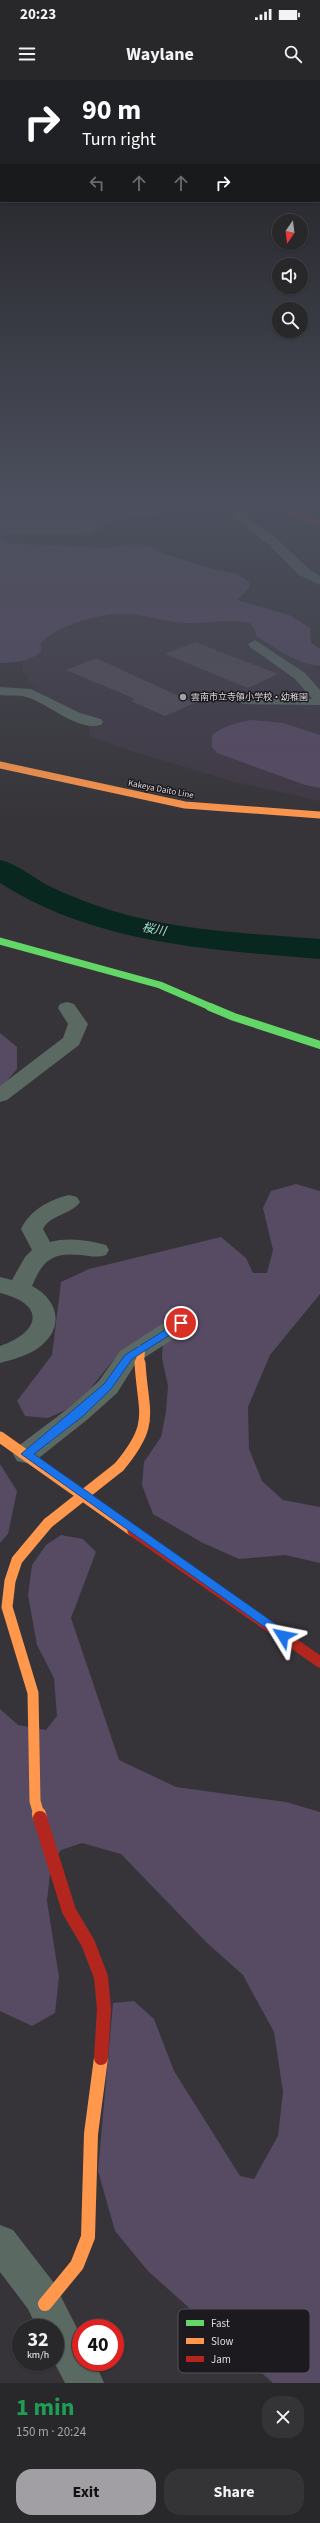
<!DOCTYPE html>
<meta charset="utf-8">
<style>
body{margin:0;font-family:"Source Sans 3","Noto Sans JP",sans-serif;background:#343336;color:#f1f3f6;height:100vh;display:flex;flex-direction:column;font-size:15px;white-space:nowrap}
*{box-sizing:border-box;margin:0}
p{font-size:13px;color:#a5a5a8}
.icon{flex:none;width:22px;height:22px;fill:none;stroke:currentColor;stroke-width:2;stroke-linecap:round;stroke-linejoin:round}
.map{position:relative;height:2303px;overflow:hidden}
.panel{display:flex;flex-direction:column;background:#28272a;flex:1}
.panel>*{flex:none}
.guide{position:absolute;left:0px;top:0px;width:320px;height:122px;box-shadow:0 1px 3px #0004,0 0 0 1px #444447;background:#202124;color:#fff;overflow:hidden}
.needle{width:26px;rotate:194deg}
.tools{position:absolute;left:272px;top:134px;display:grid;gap:8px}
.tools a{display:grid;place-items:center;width:36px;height:36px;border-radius:50%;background:#28272a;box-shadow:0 1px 3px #0004,0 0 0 1px #444447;font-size:20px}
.speed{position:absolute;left:12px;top:2239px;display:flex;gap:8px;font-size:20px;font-weight:700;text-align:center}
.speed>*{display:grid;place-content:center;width:52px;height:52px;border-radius:50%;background:#28272a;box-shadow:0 1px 3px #0004,0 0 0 1px #444447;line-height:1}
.speed small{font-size:10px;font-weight:400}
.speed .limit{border:6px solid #d22;background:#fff;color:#111}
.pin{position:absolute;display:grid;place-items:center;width:34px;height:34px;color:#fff;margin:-17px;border:2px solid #fff;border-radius:50%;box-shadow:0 1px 4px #0007}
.me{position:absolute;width:44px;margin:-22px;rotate:305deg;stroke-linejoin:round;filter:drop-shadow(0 0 3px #0008)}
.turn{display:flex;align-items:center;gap:14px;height:84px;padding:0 16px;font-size:18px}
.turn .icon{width:52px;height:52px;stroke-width:2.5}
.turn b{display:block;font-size:28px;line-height:34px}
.lanes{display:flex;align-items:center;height:38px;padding:0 16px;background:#0003;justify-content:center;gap:20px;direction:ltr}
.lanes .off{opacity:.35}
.round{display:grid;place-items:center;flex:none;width:42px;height:42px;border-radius:16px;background:#343336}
.headline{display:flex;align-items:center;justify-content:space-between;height:68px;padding:0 16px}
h1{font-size:24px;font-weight:700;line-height:30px;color:#1e9e55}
.primary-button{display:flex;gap:8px;margin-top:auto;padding:8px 16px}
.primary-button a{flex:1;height:46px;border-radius:16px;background:#a29fa4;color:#111;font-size:16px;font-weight:700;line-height:46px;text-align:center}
.primary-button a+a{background:#343336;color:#f1f3f6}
.status{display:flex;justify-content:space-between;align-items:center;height:28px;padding:0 20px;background:#28272a;direction:ltr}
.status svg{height:11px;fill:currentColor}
header{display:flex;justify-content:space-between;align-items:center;height:52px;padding:0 16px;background:#28272a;font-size:18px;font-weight:700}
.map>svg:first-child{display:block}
.built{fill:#3f3844}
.green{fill:#574a63}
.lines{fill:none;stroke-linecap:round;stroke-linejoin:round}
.river{fill:#07271f;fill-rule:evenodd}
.building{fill:#514c56}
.lane{fill:#5b6963;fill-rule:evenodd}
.street{fill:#5b6963;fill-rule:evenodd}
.fast-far1{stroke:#63d668;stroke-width:7}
.fast{stroke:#63d668;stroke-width:8}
.slow-far3{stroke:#ff974d;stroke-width:7}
.slow-far2{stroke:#ff974d;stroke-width:8}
.slow-far1{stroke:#ff974d;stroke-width:11}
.slow{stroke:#ff974d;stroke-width:14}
.jam-far2{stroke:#b3261e;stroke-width:5.5}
.jam-far1{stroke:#b3261e;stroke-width:11}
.jam{stroke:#b3261e;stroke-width:14}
.slow-bridge{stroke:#ff974d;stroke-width:11}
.route{fill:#1a73e8;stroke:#114b97}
.poi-dot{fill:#a29fa4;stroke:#1c1a1e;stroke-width:1.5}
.labels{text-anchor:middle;stroke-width:3;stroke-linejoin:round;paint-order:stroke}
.far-poi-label{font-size:9px;fill:#dcd9de;stroke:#1c1a1e;text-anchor:start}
.far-street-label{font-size:9px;fill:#dcd9de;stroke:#1c1a1e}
.water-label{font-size:12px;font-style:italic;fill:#8aedcb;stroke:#1c1a1e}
.key{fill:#1c1a1e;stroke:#565358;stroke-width:1}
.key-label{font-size:11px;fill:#dcd9de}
</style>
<div class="status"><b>20:23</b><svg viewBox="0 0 49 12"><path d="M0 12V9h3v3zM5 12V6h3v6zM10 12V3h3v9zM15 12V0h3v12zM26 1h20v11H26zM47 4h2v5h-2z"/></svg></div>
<header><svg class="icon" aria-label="menu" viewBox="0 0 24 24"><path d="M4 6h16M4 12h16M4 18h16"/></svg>Waylane<svg class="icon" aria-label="search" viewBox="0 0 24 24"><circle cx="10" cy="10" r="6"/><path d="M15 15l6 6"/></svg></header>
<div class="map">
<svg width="320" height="2303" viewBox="0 0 320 2303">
<rect width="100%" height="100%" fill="#363438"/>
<path class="built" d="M240 531 287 561 320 592V721L235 702 128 670 90 656 87 638 56 625 35 609 23 591 22 553 73 533Z"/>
<path class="green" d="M0 421H172L158 434 110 441 90 455 11 454 2 457 7 463 106 468 137 464 156 468 159 472 216 490 238 494 249 502V508L237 520 289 535 310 548 311 563 320 569V586C295 583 277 569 256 556L255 550 250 543C228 538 208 544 186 543 165 542 144 534 123 534 100 533 55 546 41 563V572C29 582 15 582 0 583Z
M251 640 283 643 320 655V708L305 705 217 673 212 667V655C224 646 236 643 251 640Z
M0 953 17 967V989L0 1009Z
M296 1104 320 1111V1214L270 1275 248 1327 249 1369 262 1401 283 1420 320 1427V1483L285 1475 239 1479 201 1462 153 1434 142 1405 144 1382 161 1357 166 1332 168 1306 162 1278 163 1262 150 1255 115 1278 77 1325 48 1338 25 1336 17 1321 52 1275 61 1202 89 1189 221 1157 246 1178 253 1193H267L273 1170 263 1128 271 1111Z
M0 1384 17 1411 8 1454 0 1463Z
M61 1455 83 1459 96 1472 71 1538 119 1680 176 1707 286 1722 320 1732V2303H273L148 2191 115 2151 98 2091 113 1923 134 1921 154 1939 174 1991 240 2096 254 2099 278 2056 283 2012 274 1952 243 1895 207 1863 121 1774 82 1763 61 1770 51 1785 47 1821 59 1897 55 1933 32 1946 0 1931V1629L18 1645 46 1650 57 1636 54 1598 37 1565 28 1515 32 1485 46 1465Z"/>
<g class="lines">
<path class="river" d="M0 780C17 784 30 795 45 804 57 810 71 816 84 821 158 850 241 853 320 859V879C211 870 95 864 0 803Z"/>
</g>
<path class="building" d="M195 562 278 594 248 608 165 574Z
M96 578 194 623 165 636 131 621 135 619 66 590Z"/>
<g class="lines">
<path class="lane" d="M241 619H320V625L244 624 241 623Z"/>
<path class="street" d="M277 421 283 425 281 428 243 434 277 459 309 489 320 496V505L299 495 269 465 230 434 234 428Z
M255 560 305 593 320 610V623L315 622 295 599 250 567 248 564Z
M0 607 31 609 80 633 101 639 103 642 101 645C75 652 46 620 22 616 15 615 7 616 0 615Z
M67 922 74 924 88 944 79 965 7 1020 0 1022V1006L63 958 68 944 58 928 60 924Z
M69 1115 77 1117 80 1122C71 1135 51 1134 43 1149L50 1162C68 1157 88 1160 106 1165L109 1170 106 1175C97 1178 90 1176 81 1175 52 1172 43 1180 32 1206 57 1219 65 1245 42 1265 31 1275 14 1279 0 1283V1266C41 1252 46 1224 0 1213V1197L12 1200 25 1177 32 1170 21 1149C30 1130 49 1120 69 1115Z
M181 1235 189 1237 193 1243 189 1249 136 1283 117 1313 88 1339 35 1381 26 1383 17 1381 13 1374 17 1367 70 1327 99 1301 120 1271 173 1237Z
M0 2145 13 2150 54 2203 81 2256V2282H95L104 2303H65L54 2282 55 2248H37L28 2229 0 2192Z"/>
<path class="fast-far1" d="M0 861 160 905 213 928"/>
<path class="fast" d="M210 927 234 937 320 965"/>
<path class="slow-far3" d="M0 685 185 725 320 735"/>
<path class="slow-far2" d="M140 1284 141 1269"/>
<path class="slow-far1" d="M0 1357 133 1451
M119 1387C156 1343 143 1334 140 1283
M39 1735 35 1721 33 1613 7 1527 10 1501 17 1480 48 1443"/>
<path class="slow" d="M39 1734 40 1738
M45 2224 77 2185 88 2157 91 2054 101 1978"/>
<path class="jam-far2" d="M268 421 320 444"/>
<path class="jam-far1" d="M133 1451 320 1582"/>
<path class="jam" d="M40 1738 69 1831 88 1863 101 1897 104 1929 101 1978"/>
<path class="slow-bridge" d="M48 1443 119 1387"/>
</g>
<linearGradient id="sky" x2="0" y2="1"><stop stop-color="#1e1d1f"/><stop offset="0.57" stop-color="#4c505e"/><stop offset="1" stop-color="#4c505e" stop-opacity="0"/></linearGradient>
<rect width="320" height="744" fill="url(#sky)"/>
<path class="route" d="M181 1240 184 1241V1246L132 1279 111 1309 83 1336 34 1374 287 1552V1559L283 1560 21 1374 104 1304 125 1275Z"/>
<circle class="poi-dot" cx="183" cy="617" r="4"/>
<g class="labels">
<g class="far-poi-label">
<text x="191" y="620">雲南市立寺領小学校・幼稚園</text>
</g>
<g class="far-street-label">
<text transform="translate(161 709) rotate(11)" y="3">Kakeya Daito Line</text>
</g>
<g class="water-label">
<text transform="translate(154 849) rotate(11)" y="4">桜川</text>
</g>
</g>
<rect x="178" y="2229" width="132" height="64" rx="6" class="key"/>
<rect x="186" y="2240" width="18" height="6" fill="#63d668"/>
<rect x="186" y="2258" width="18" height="6" fill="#ff974d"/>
<rect x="186" y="2276" width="18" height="6" fill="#b3261e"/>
<g class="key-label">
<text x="211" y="2247">Fast</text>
<text x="211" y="2265">Slow</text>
<text x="211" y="2283">Jam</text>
</g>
</svg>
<div class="tools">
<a><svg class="needle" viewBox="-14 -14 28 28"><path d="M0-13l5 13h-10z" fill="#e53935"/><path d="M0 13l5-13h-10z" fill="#a5a5a8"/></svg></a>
<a><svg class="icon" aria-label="sound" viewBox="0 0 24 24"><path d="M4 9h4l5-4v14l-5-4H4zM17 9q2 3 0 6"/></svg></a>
<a><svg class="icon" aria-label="search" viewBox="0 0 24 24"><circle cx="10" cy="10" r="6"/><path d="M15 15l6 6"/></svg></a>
</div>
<div class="speed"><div>32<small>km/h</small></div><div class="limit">40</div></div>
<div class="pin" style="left:181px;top:1243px;background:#d93025"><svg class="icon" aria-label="arrive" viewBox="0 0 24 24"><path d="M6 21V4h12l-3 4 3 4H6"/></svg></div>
<svg class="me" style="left:283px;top:1556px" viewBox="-20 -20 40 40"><path d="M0-17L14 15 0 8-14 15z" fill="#1a73e8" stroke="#fff" stroke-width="4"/></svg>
<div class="guide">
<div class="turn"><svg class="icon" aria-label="right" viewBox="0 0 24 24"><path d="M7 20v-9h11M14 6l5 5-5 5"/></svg><div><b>90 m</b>Turn right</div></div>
<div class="lanes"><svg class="icon off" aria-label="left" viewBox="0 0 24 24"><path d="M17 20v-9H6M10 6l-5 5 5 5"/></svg><svg class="icon off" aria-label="ahead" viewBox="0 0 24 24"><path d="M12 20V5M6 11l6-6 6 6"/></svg><svg class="icon off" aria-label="ahead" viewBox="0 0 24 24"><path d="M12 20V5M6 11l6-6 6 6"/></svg><svg class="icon" aria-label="right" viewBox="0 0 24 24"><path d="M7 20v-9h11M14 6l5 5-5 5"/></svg></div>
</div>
</div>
<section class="panel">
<div class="headline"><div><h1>1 min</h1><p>150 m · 20:24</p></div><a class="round"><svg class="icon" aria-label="close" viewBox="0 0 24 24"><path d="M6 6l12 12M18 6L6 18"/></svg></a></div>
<div class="primary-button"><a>Exit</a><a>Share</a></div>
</section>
